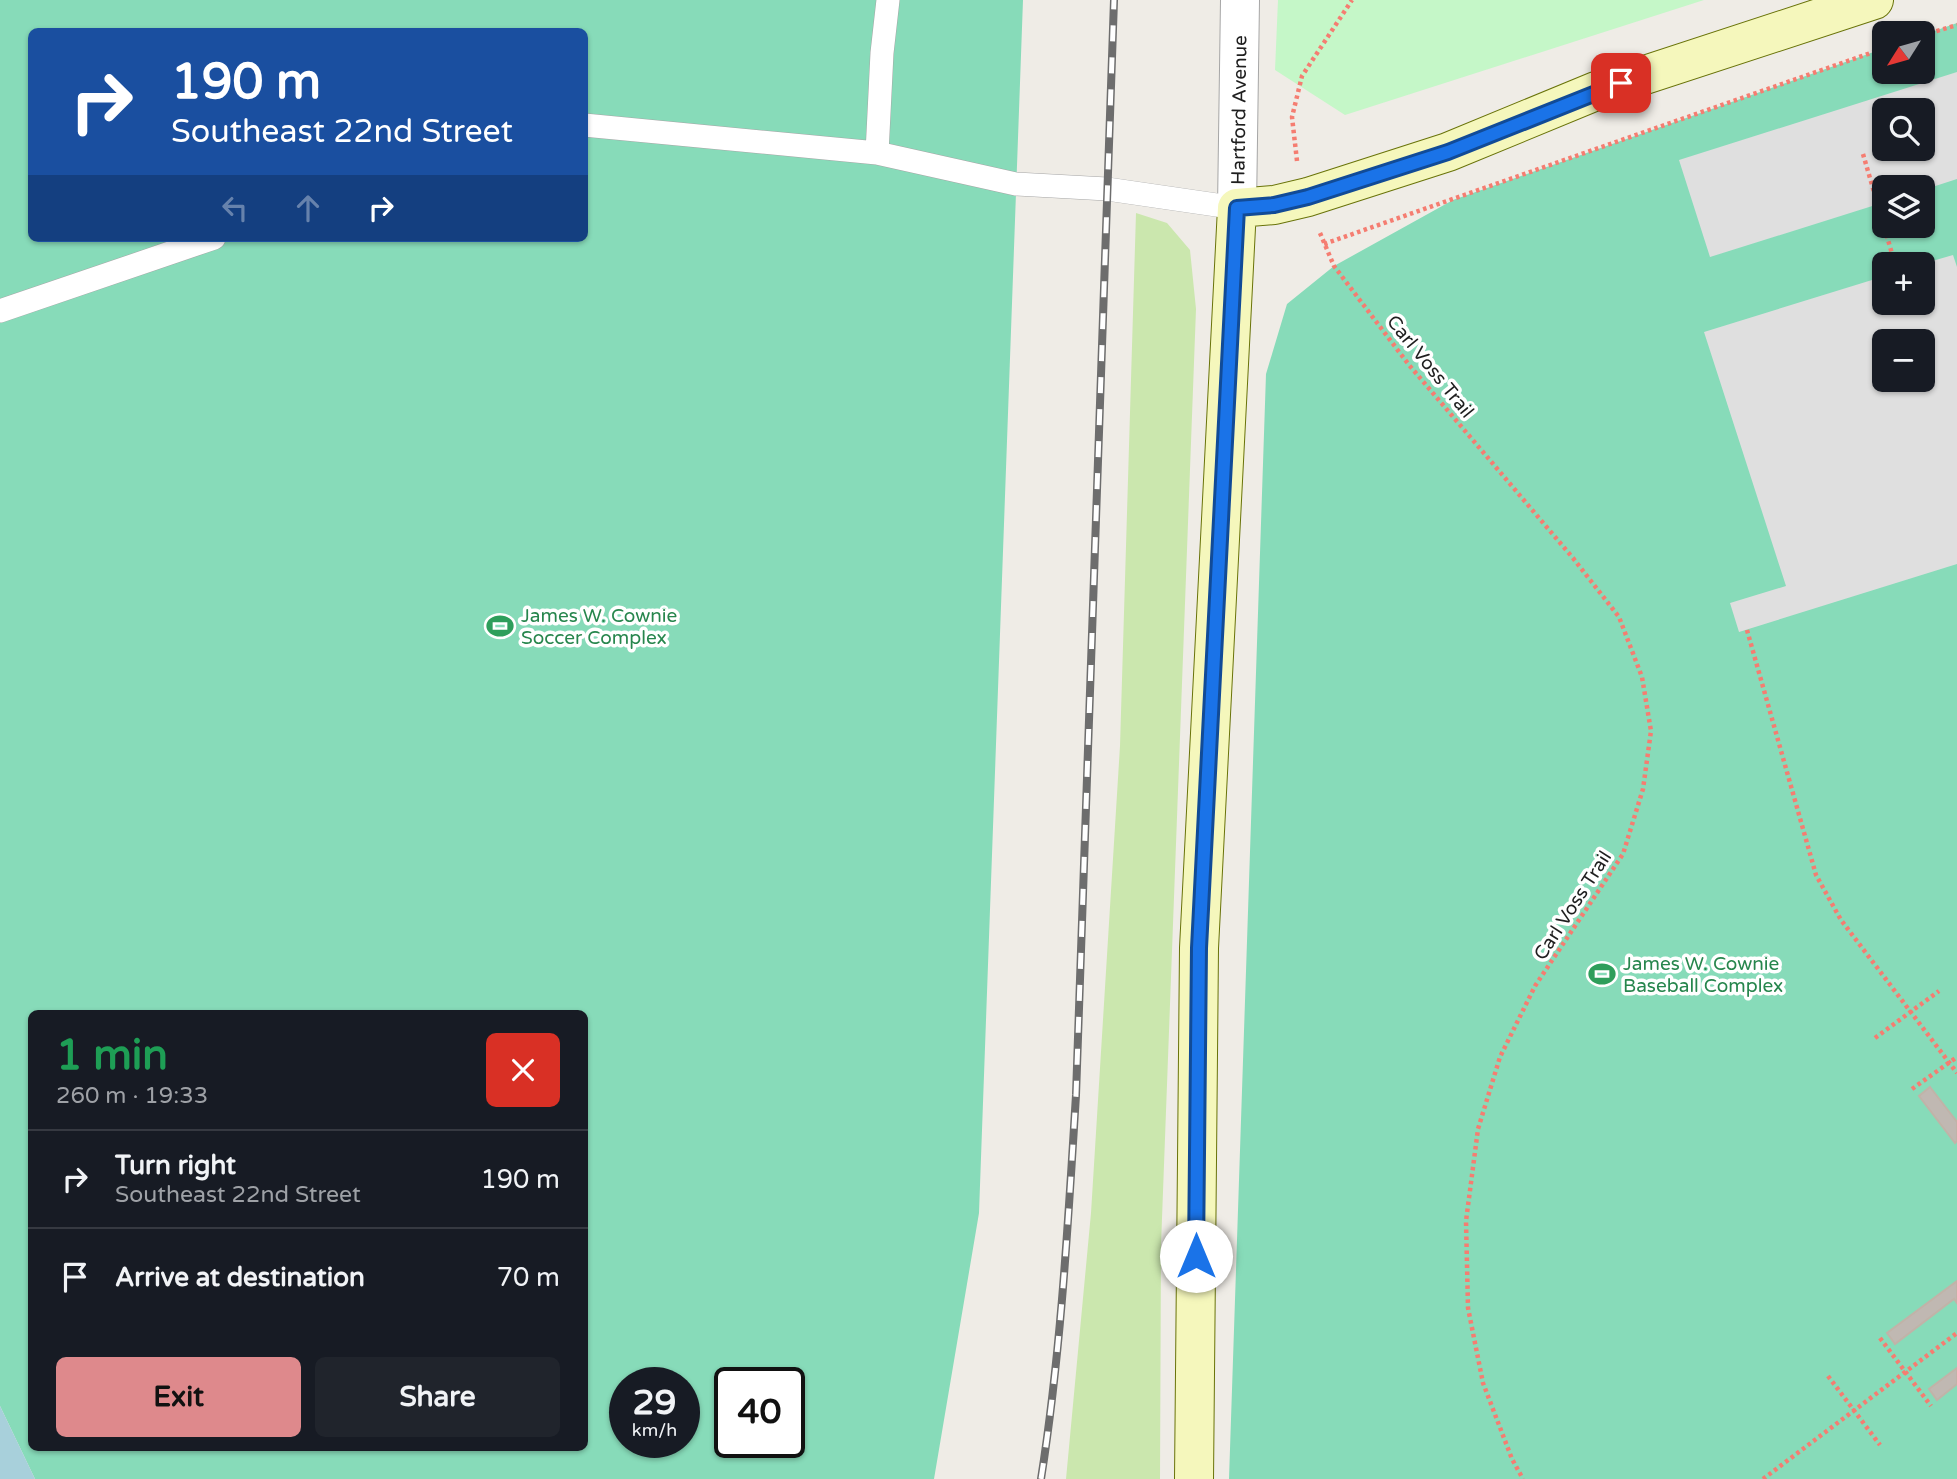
<!DOCTYPE html>
<meta charset="utf-8">
<style>
body{margin:0;font-family:"Varela Round",sans-serif;background:#20242c;color:#f1f3f6;height:100vh;display:flex;flex-direction:column;font-size:26px;white-space:nowrap}
*{box-sizing:border-box;margin:0}
p{font-size:23px;color:#9ea1a6}
.icon{flex:none;width:38px;height:38px;fill:none;stroke:currentColor;stroke-width:2;stroke-linecap:round;stroke-linejoin:round}
.map{position:relative;flex:1;overflow:hidden}
.panel{position:absolute;left:28px;top:1010px;width:560px;height:441px;display:flex;flex-direction:column;background:#171b24;border-radius:10px;box-shadow:0 2px 5px #0004}
.panel>*{flex:none}
.top-card{position:absolute;left:28px;top:28px;width:560px;height:214px;border-radius:10px;box-shadow:0 2px 5px #0004;background:#1a4fa0;color:#fff;overflow:hidden}
.needle{width:46px;rotate:233deg}
.tools{position:absolute;left:1872px;top:21px;display:grid;gap:14px}
.tools a{display:grid;place-items:center;width:63px;height:63px;border-radius:10px;background:#171b24;box-shadow:0 2px 5px #0004;font-size:35px}
.speed{position:absolute;left:609px;top:1367px;display:flex;gap:14px;font-size:35px;font-weight:700;text-align:center}
.speed>*{display:grid;place-content:center;width:91px;height:91px;border-radius:50%;background:#171b24;box-shadow:0 2px 5px #0004;line-height:1}
.speed small{font-size:18px;font-weight:400}
.speed .limit{border:4px solid #111;border-radius:10px;background:#fff;color:#111}
.pin{position:absolute;display:grid;place-items:center;width:60px;height:60px;color:#fff;margin:-30px;border-radius:14px;box-shadow:0 4px 10px #0006}
.me{position:absolute;width:77px;margin:-38px;rotate:0deg;stroke-linejoin:round;filter:drop-shadow(0 0 5px #0008)}
.turn{display:flex;align-items:center;gap:24px;height:147px;padding:0 28px;font-size:32px}
.turn .icon{width:91px;height:91px;stroke-width:2.5}
.turn b{display:block;font-size:49px;line-height:60px}
.lanes{display:flex;align-items:center;height:66px;padding:0 28px;background:#0003;justify-content:center;gap:35px;direction:ltr}
.lanes .off{opacity:.35}
.round{display:grid;place-items:center;flex:none;width:74px;height:74px;border-radius:10px;background:#20242c}
.head{display:flex;align-items:center;justify-content:space-between;height:119px;padding:0 28px}
h1{font-size:42px;font-weight:700;line-height:52px;color:#1e9e55}
.action{display:flex;gap:14px;margin-top:auto;padding:14px 28px}
.action a{flex:1;height:80px;border-radius:10px;background:#de898c;color:#111;font-size:28px;font-weight:700;line-height:80px;text-align:center}
.action a+a{background:#20242c;color:#f1f3f6}
ul{padding:0;list-style:none}
li{display:flex;align-items:center;gap:21px;height:98px;padding:0 28px;border-top:2px solid #363941}
li div{flex:1}
li b{display:block;font-size:26px}
li em{font-style:normal}
.map>svg:first-child{display:block}
.grass{fill:#cbe7ae}
.park{fill:#c5f7c8}
.pitch{fill:#87dbb9;fill-rule:evenodd}
.parking{fill:#dfdfdf;fill-rule:evenodd}
.water{fill:#a8d0db}
.building{fill:#c0b8b2;stroke:#c1b3a8;stroke-width:2}
.lines{fill:none;stroke-linecap:round;stroke-linejoin:round}
.lane-casing{stroke:#a6a6a6;stroke-width:24}
.street-casing{stroke:#a6a6a6;stroke-width:40}
.secondary-casing{stroke:#697309;stroke-width:40}
.path{stroke:#f57d71;stroke-width:4.5;stroke-dasharray:3.5 3.5;stroke-linecap:butt}
.lane{stroke:#fff;stroke-width:23}
.street{stroke:#fff;stroke-width:38}
.secondary{stroke:#f5f7bc;stroke-width:38}
.rail-casing{stroke:#6d6d6d;stroke-width:8}
.rail{stroke:#fff;stroke-width:5;stroke-dasharray:16;stroke-linecap:butt}
.route-casing{stroke:#114b97;stroke-width:18}
.route{stroke:#1a73e8;stroke-width:12}
.labels{text-anchor:middle;stroke-width:7;stroke-linejoin:round;paint-order:stroke}
.street-label{font-size:19px;fill:#1f1f1f;stroke:#fff}
.leisure-label{font-size:19px;fill:#27864d;stroke:#fff;text-anchor:start}
</style>
<div class="map">
<svg width="1957" height="1479" viewBox="0 0 1957 1479">
<rect width="100%" height="100%" fill="#efece6"/>
<path class="grass" d="M1136 213 1167 223 1190 250 1196 309 1161 1245 1160 1479H1066L1091 1213 1120 746Z"/>
<path class="park" d="M1278 0H1704L1345 115 1275 70Z"/>
<path class="pitch" d="M0 0H1023L979 1213 934 1479H35L0 1406ZM32 32H584V238H32ZM32 1013H584V1447H32ZM625 1382H684V1442H625ZM730 1382H789V1442H730Z
M1957 23V1479H1229L1266 374 1287 304 1334 266 1453 200 1885 48V72H1923V35ZM1885 110H1923V149H1885ZM1885 187H1923V226H1885ZM1885 264H1923V303H1885ZM1885 341H1923V380H1885Z"/>
<path class="parking" d="M1957 72V179L1923 190V187H1885V202L1710 257 1679 160ZM1885 110H1923V149H1885Z
M1953 255 1957 267V564L1739 632 1730 603 1786 586 1704 332 1885 276V303H1923L1922 264ZM1885 341H1923V380H1885Z"/>
<path class="water" d="M0 1406 35 1479H0Z"/>
<path class="building" d="M1930 1087 1957 1122V1141L1955 1143 1919 1096Z
M1957 1281V1303L1954 1299 1895 1344 1887 1333Z
M1957 1368V1384L1937 1400 1929 1389Z"/>
<g class="lines">
<g class="lane-casing">
<path id="lane" d="M584 125 877 153 1016 184 1107 189 1237 208
M877 153 882 53 888 0
M0 311 214 238"/>
</g>
<g class="street-casing">
<g id="street">
<path id="s1" d="M1237 208 1240 0"/>
</g>
</g>
<g class="secondary-casing">
<path id="secondary" d="M1194 1479 1199 948 1237 208 1274 205 1308 197 1448 152 1596 91 1874 0"/>
</g>
<path class="path" d="M1923 35 1957 25
M1863 154 1895 264
M1297 161 1292 117 1302 76 1352 0
M1320 233 1334 266 1409 365 1573 558 1619 617 1642 677 1651 731 1643 789 1623 854 1535 986 1500 1057 1478 1129 1466 1221 1468 1308 1483 1383 1512 1459 1523 1479
M1324 244 1885 48
M1909 303 1913 312
M1747 630 1816 875 1841 920 1957 1073
M1875 1038 1939 991
M1912 1089 1957 1057
M1880 1338 1931 1406
M1828 1376 1880 1445
M1763 1479 1957 1333"/>
<use href="#lane" class="lane"/>
<use href="#street" class="street"/>
<use href="#secondary" class="secondary"/>
<g class="rail-casing">
<path id="rail" d="M1041 1479C1061 1352 1068 1223 1076 1095L1114 0"/>
</g>
<use href="#rail" class="rail"/>
</g>
<g class="lines">
<g class="route-casing">
<path id="route" d="M1196 1256 1199 948 1237 208 1274 205 1308 197 1448 152 1621 83"/>
</g>
<use href="#route" class="route"/>
</g>
<defs>
<g id="stadium-bare" transform="scale(2.1)"><path d="M0-5a6.5 5 0 1 0 0 10a6.5 5 0 1 0 0-10ZM-3.5-1.8h7v3.6h-7Z" fill="#2e9e5b" stroke="#fff" stroke-width="2.5" paint-order="stroke"/></g>
</defs>
<g fill-rule="evenodd">
<use href="#stadium-bare" x="500" y="626"/>
<use href="#stadium-bare" x="1602" y="974"/>
</g>
<g class="labels">
<g class="street-label">
<text dy="7" stroke="none"><textPath href="#s1" startOffset="98">Hartford Avenue</textPath></text>
<text transform="translate(1431 366) rotate(51)" y="7">Carl Voss Trail</text>
<text transform="translate(1572 905) rotate(-57)" y="7">Carl Voss Trail</text>
</g>
<g class="leisure-label">
<text x="521" y="622">James W. Cownie<tspan x="521" dy="22">Soccer Complex</tspan></text>
<text x="1623" y="970">James W. Cownie<tspan x="1623" dy="22">Baseball Complex</tspan></text>
</g>
</g>
</svg>
<div class="tools">
<a><svg class="needle" viewBox="-14 -14 28 28"><path d="M0-13l5 13h-10z" fill="#e53935"/><path d="M0 13l5-13h-10z" fill="#9ea1a6"/></svg></a>
<a><svg class="icon" aria-label="search" viewBox="0 0 24 24"><circle cx="10" cy="10" r="6"/><path d="M15 15l6 6"/></svg></a>
<a><svg class="icon" aria-label="layers" viewBox="0 0 24 24"><path d="M12 4l9 5-9 5-9-5zM3 14l9 5 9-5"/></svg></a>
<a>+</a>
<a>−</a>
</div>
<div class="speed"><div>29<small>km/h</small></div><div class="limit">40</div></div>
<div class="pin" style="left:1621px;top:83px;background:#d93025"><svg class="icon" aria-label="arrive" viewBox="0 0 24 24"><path d="M6 21V4h12l-3 4 3 4H6"/></svg></div>
<svg class="me" style="left:1196px;top:1256px" viewBox="-20 -20 40 40"><circle r="19" fill="#fff"/><path d="M0-13L10 11 0 6-10 11z" fill="#1a73e8"/></svg>
<div class="top-card">
<div class="turn"><svg class="icon" aria-label="right" viewBox="0 0 24 24"><path d="M7 20v-9h11M14 6l5 5-5 5"/></svg><div><b>190 m</b>Southeast 22nd Street</div></div>
<div class="lanes"><svg class="icon off" aria-label="left" viewBox="0 0 24 24"><path d="M17 20v-9H6M10 6l-5 5 5 5"/></svg><svg class="icon off" aria-label="ahead" viewBox="0 0 24 24"><path d="M12 20V5M6 11l6-6 6 6"/></svg><svg class="icon" aria-label="right" viewBox="0 0 24 24"><path d="M7 20v-9h11M14 6l5 5-5 5"/></svg></div>
</div>
<section class="panel">
<div class="head"><div><h1>1 min</h1><p>260 m · 19:33</p></div><a class="round" style="background:#d93025;color:#fff"><svg class="icon" aria-label="close" viewBox="0 0 24 24"><path d="M6 6l12 12M18 6L6 18"/></svg></a></div>
<ul>
<li><svg class="icon" aria-label="right" viewBox="0 0 24 24"><path d="M7 20v-9h11M14 6l5 5-5 5"/></svg><div><b>Turn right</b><p>Southeast 22nd Street</p></div><em>190 m</em></li>
<li><svg class="icon" aria-label="arrive" viewBox="0 0 24 24"><path d="M6 21V4h12l-3 4 3 4H6"/></svg><div><b>Arrive at destination</b></div><em>70 m</em></li>
</ul>
<div class="action"><a>Exit</a><a>Share</a></div>
</section>
</div>
